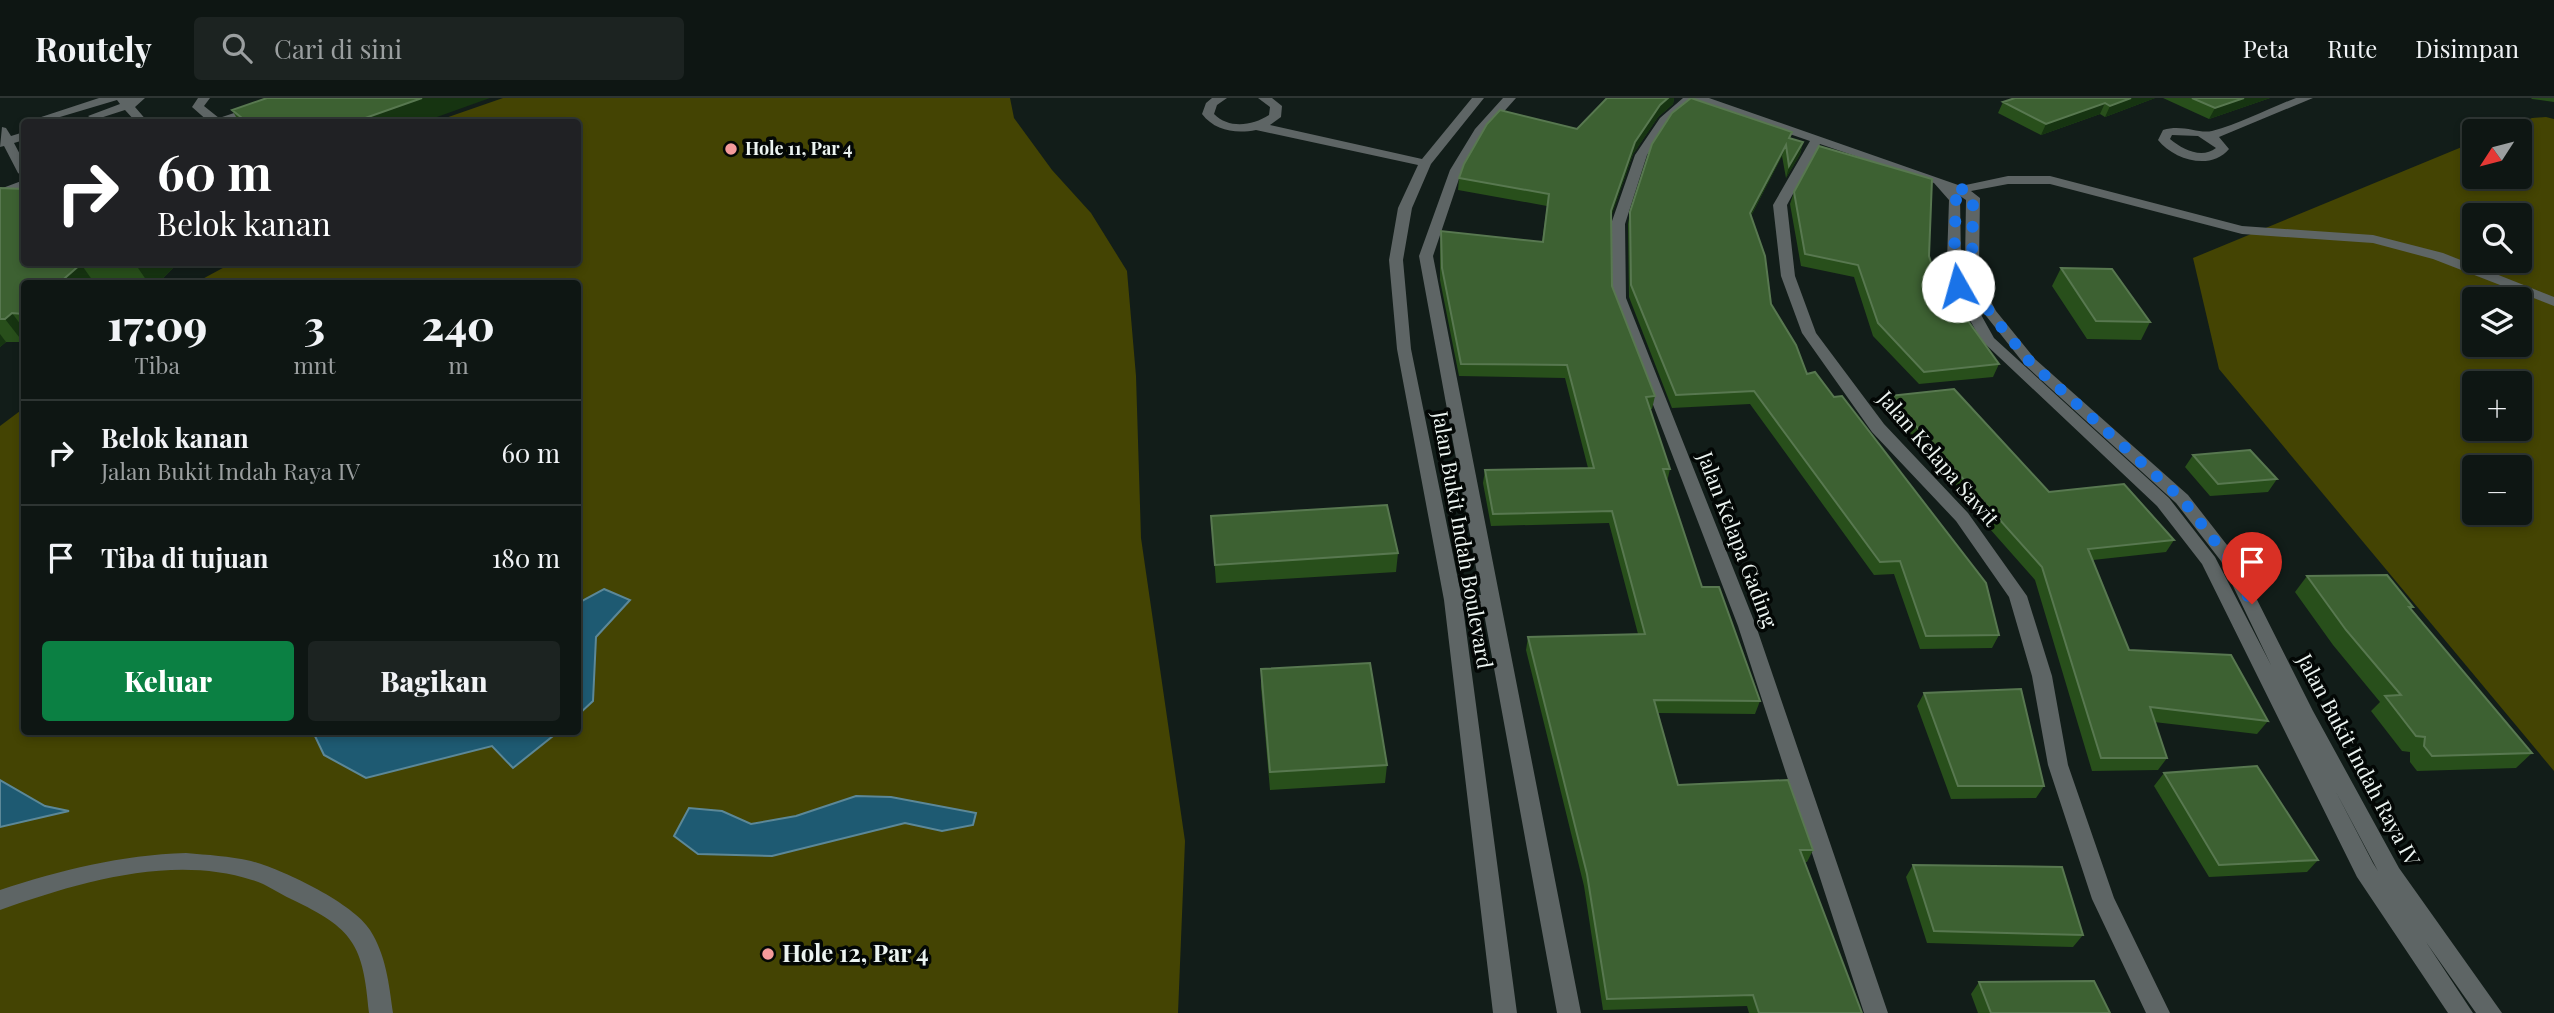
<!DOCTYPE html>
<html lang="id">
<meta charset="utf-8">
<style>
body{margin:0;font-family:"Playfair Display",serif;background:#1c2321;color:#f1f3f6;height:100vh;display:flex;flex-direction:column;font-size:26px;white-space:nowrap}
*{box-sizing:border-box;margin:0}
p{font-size:23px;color:#9b9fa0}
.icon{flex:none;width:38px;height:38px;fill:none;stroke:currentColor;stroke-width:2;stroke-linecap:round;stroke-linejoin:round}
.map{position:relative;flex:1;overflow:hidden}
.panel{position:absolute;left:21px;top:182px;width:560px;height:455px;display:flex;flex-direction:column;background:#0e1613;border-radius:7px;box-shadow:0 4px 10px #0003,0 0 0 2px #2e3533}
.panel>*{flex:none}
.guide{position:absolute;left:21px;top:21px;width:560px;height:147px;border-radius:7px;box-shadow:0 4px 10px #0003,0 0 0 2px #2e3533;background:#202124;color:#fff;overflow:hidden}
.needle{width:46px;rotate:234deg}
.buttons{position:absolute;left:2462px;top:21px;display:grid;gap:14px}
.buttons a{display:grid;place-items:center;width:70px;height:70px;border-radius:7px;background:#0e1613;box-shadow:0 4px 10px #0003,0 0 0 2px #2e3533;font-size:35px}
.pin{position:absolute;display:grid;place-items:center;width:60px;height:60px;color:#fff;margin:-72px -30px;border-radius:50% 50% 50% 0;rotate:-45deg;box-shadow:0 0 7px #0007}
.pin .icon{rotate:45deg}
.me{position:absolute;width:77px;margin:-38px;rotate:353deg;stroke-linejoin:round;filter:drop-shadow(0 0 5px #0008)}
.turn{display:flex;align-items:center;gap:24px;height:147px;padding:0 21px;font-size:32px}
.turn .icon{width:91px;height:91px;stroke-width:2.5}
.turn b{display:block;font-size:49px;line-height:60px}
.eta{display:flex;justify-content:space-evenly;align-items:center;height:119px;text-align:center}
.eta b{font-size:42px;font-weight:800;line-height:49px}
.button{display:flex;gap:14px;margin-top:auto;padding:14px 21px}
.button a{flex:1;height:80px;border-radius:7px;background:#0b8043;color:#fff;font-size:28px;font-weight:800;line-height:80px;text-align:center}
.button a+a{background:#1c2321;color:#f1f3f6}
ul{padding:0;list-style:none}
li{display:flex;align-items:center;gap:21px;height:105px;padding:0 21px;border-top:2px solid #2e3533}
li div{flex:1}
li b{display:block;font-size:26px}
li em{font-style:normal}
header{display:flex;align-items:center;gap:42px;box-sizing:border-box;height:98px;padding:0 35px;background:#0e1613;border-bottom:2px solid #2e3533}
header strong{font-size:33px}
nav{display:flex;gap:38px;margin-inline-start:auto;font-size:24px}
.search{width:490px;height:63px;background:#1c2321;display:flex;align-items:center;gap:18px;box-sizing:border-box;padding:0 24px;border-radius:7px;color:#9b9fa0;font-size:26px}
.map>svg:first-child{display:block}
.green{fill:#444403;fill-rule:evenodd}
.water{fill:#1e5a72;stroke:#5c8898;stroke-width:2}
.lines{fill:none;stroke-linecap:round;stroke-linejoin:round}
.minor{fill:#5e6565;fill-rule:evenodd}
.wall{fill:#284f1b}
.shaded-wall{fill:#163411}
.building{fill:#3d6132;stroke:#587850;stroke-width:2}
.route{stroke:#1a73e8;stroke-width:12;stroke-dasharray:0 21.6}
.poi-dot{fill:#f59b9b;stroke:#030705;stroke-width:2.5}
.labels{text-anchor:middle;stroke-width:7;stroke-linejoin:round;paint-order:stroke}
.far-poi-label{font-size:18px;font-weight:bold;fill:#ecf4f1;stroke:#030705;text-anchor:start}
.street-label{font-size:21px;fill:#ecf4f1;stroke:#030705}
.near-poi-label{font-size:24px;font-weight:bold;fill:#ecf4f1;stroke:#030705;text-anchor:start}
</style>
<header>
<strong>Routely</strong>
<div class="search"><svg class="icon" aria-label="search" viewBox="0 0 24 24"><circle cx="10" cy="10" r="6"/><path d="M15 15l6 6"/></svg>Cari di sini</div>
<nav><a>Peta</a><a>Rute</a><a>Disimpan</a></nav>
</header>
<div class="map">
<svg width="2554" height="915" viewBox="0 0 2554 915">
<rect width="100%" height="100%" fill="#121d19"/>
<path class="green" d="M503 0H1010L1014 20 1052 72 1091 115 1127 173 1136 278 1141 440 1185 743 1178 915H0V328L24 310V634H578V186L195 185 232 165 578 164V24H434Z
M2546 19 2554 21V673L2219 271 2193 160 2474 44V79H2520V33H2501L2532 20ZM2474 117H2520V163H2474ZM2474 201H2520V247H2474ZM2474 285H2520V331H2474ZM2474 369H2520V415H2474Z"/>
<path class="water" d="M604 491 630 502 596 539 593 603 578 617V505Z
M313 634H558L513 670 492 648 366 680 324 657Z
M0 682 45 708 69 713 0 729Z
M856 698 891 699 976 715 973 727 942 733 905 725 772 758 698 756 674 738 689 710 722 713 751 726 796 718Z"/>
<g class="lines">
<path class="minor" d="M99 0H145L135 9 148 24H136L125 12 94 22 88 18 120 6 117 2 43 24H26Z
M198 0H210L204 8 219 20 279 0H297L230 24H209L192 9Z
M1212 0H1227L1217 7 1214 16C1229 31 1252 28 1269 17L1270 9 1258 0H1272L1282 8 1281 19 1270 27 1422 61 1472 0H1484L1431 66 1412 110 1403 162 1411 251 1461 496 1481 497 1419 158 1450 72 1475 31 1503 0H1516L1484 36 1462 72 1433 158 1581 915H1557L1483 510 1463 509 1517 915H1493L1444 502 1397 251 1389 162 1398 110 1418 67 1256 32C1236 36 1215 33 1202 16L1206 5Z
M1683 0H1709L1961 88 2008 78H2050L2242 128 2373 137 2443 155 2554 199V208L2433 161 2373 145 2242 136 2050 86H2008L1971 93 1980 100 1979 166 1984 190 1996 213 2035 261 2188 397 2234 456 2313 613 2399 770 2502 915H2476L2426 844 2473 915H2448L2357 779 2202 466 2157 408 1981 242 1951 188 1947 163 1949 102 1934 85 1820 46 1787 107 1795 178 1816 235 1884 326 1968 415 2027 498 2052 578 2068 667 2114 800 2170 915H2146L2092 801 2048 667 2032 578 2009 499 1956 423 1872 334 1802 235 1781 178 1773 107 1810 43 1694 3 1668 25 1647 57 1625 126 1626 200 1756 528 1888 915H1864L1738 528 1612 200 1611 126 1635 57 1660 20ZM1960 98 1966 102 1965 166 1970 190 1983 214 2025 267 2176 405 2221 463 2271 567 2215 459 2169 400 1994 240 1965 188 1961 163ZM2336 694 2378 773 2373 765Z
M2296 0H2313L2219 39 2229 51C2211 73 2174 62 2158 42L2163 32C2183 26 2198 36 2212 33 2240 26 2269 10 2296 0ZM2172 37 2198 38 2216 50C2202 61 2183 52 2170 41Z
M2 29 6 30 11 38 24 34V42L14 45 24 64V79L18 75 4 48 0 49Z
M24 82V90L0 100V91Z
M186 755C208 757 229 758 251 763 282 771 353 805 370 832 386 857 389 886 393 915H369C363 846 354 831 291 801 278 795 266 786 252 782 171 756 77 785 0 812V792C61 772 121 757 186 755Z"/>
</g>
<path class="wall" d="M1607 0H1674L1673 6 1658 19 1633 56 1611 118 1612 188 1655 298 1652 311H1650L1670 371 1667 384 1702 489 1760 603 1755 616 1657 615 1678 687 1813 752 1807 764H1805L1862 915H1749L1747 908 1603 912 1584 788 1526 552 1528 539 1638 536 1609 425 1491 428 1483 385 1485 372 1588 370 1565 280 1459 278 1440 182V145L1441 133 1542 144 1547 108 1458 92 1459 80 1577 31Z
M2155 0 2105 19 2100 16 2041 37 1998 15 2003 4Z
M2163 0H2270L2209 21Z
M2531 0H2554V4L2532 1Z
M232 12 423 24H239Z
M1790 40 1803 44 1800 56 1786 80 1782 58 1751 118 1771 206 1807 276 1999 537 1992 550 1920 551 1894 476 1874 477 1750 306 1672 310 1629 199 1628 126 1630 114Z
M0 90 24 164H179L157 186H24V243L23 244H6L0 249Z
M1794 94 1929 158 1935 177 1999 266 1993 279 1919 286 1873 238 1854 179 1801 168 1790 106Z
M2061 170 2150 224 2141 242 2087 241 2052 188Z
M1889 298 2049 394 2174 442 2166 454 2093 462 2129 552 2268 623 2257 636 2154 624 2167 660 2158 672 2092 673 2035 482 1884 311Z
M2193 357 2277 381 2268 394 2210 398 2185 369Z
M1211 418 1398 455 1396 474 1216 485Z
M2307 478 2413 509 2411 512 2532 655 2516 670 2417 673 2410 664V654L2402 653 2371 613 2380 604 2333 547 2295 494Z
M1261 571 1387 667 1385 685 1270 692 1261 589Z
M1924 595 2044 688 2036 700 1951 701 1917 608Z
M2164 675 2318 762 2307 774 2209 779 2154 688Z
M1913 767 2083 837 2073 849 1927 845 1906 779Z
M1979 884 2110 915H1978L1971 896Z"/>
<path class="shaded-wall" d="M422 0H490L423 24H354Z
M1668 0H1674L1673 6 1658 19 1633 56 1609 125 1611 113 1635 44 1660 7Z
M2131 0H2155L2105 19 2110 8Z
M2244 0H2270L2209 21 2215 10Z
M2105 5 2100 16 2041 37 2046 26Z
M1803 44 1800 56 1786 80 1789 68Z
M1786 47 1782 58 1746 127 1750 115Z
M140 164H179L157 186H149L136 167Z
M81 166 95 186H58Z
M12 215 24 231V243L23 244 5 221Z
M0 236 6 244 0 249Z"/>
<path class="building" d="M267 0H422L354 24H247L232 12Z
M1607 0H1668L1660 7 1635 44 1611 113 1612 188 1655 298 1646 299 1670 371H1663L1702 489H1719L1760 603 1654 602 1678 687 1788 682 1813 752H1800L1862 915H1759L1753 897 1607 901 1587 776 1528 539 1645 536 1612 413 1493 416 1485 372 1594 370 1567 267 1461 266 1442 170 1441 133 1543 144 1549 96 1459 80 1464 66 1487 26 1500 12 1577 31Z
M1691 0 1792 34 1789 40 1803 44 1789 68 1786 47 1750 115 1765 158 1771 206 1796 247 1807 276 1815 274 1834 299 1842 298 1986 485 1999 537 1926 538 1900 463 1880 464 1754 293 1676 297 1631 187 1630 114 1652 46 1672 15Z
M2015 0H2131L2110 8 2105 5 2046 26 2003 4Z
M2192 0H2244L2215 10Z
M1819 48 1932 81 1929 158 1935 177 1999 266 1924 274 1878 225 1858 167 1805 156 1794 94Z
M0 90 24 91V164H140L136 167 81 166 58 186H24V214L23 216 12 215 5 221H0Z
M2061 170 2112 171 2150 224 2096 223Z
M1954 291 2049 394 2124 386 2174 442 2088 451 2129 552 2231 557 2268 623 2150 609 2167 660H2101L2042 469 1889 298Z
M2250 352 2277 381 2218 386 2193 357Z
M1387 407 1398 455 1215 467 1211 418Z
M2387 477 2413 509H2409L2532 655 2432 658 2424 648 2425 639 2416 638 2385 598 2401 597 2346 532 2307 478Z
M1370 565 1387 667 1270 674 1261 571Z
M2021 591 2044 688H1958L1924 595Z
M2257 668 2318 762 2219 767 2164 675Z
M1913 767 2062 769 2083 837 1934 833Z
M2094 883 2110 915H1991L1979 884Z"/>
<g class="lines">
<path class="route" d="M1958 188 1954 163 1956 101 1951 93 1963 91 1973 100 1972 166 1977 190 1990 215 2030 264 2182 401 2228 460 2252 506"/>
</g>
<g class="poi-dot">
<circle cx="731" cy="51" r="7"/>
<circle cx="768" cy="856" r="7"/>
</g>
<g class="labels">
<g class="far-poi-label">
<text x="745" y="57">Hole 11, Par 4</text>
</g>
<g class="street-label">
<text transform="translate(1938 361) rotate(49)" y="7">Jalan Kelapa Sawit</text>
<text transform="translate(1462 442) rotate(80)" y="7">Jalan Bukit Indah Boulevard</text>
<text transform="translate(1737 442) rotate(69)" y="7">Jalan Kelapa Gading</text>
<text transform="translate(2358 662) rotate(62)" y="7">Jalan Bukit Indah Raya IV</text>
</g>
<g class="near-poi-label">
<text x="782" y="864">Hole 12, Par 4</text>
</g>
</g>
</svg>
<div class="buttons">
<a><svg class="needle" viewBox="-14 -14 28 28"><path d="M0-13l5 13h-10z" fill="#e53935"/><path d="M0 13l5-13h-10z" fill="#9b9fa0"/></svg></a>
<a><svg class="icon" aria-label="search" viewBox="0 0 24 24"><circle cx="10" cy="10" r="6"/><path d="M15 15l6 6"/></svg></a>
<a><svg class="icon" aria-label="layers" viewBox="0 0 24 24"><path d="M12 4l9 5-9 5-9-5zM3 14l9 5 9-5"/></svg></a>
<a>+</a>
<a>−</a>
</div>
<div class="pin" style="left:2252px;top:506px;background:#d93025"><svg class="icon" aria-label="arrive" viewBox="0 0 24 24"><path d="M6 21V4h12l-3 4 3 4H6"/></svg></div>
<svg class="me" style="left:1958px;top:188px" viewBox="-20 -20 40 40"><circle r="19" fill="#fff"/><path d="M0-13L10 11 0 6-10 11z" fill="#1a73e8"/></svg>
<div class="guide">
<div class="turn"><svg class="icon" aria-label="right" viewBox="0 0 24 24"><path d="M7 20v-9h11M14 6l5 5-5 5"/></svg><div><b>60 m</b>Belok kanan</div></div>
</div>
<section class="panel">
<div class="eta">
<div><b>17:09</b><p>Tiba</p></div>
<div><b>3</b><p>mnt</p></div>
<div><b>240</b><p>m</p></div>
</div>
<ul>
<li><svg class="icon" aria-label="right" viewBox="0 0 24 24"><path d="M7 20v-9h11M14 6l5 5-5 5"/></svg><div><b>Belok kanan</b><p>Jalan Bukit Indah Raya IV</p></div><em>60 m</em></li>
<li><svg class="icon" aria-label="arrive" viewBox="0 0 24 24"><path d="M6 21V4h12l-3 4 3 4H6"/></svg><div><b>Tiba di tujuan</b></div><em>180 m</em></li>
</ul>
<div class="button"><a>Keluar</a><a>Bagikan</a></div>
</section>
</div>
